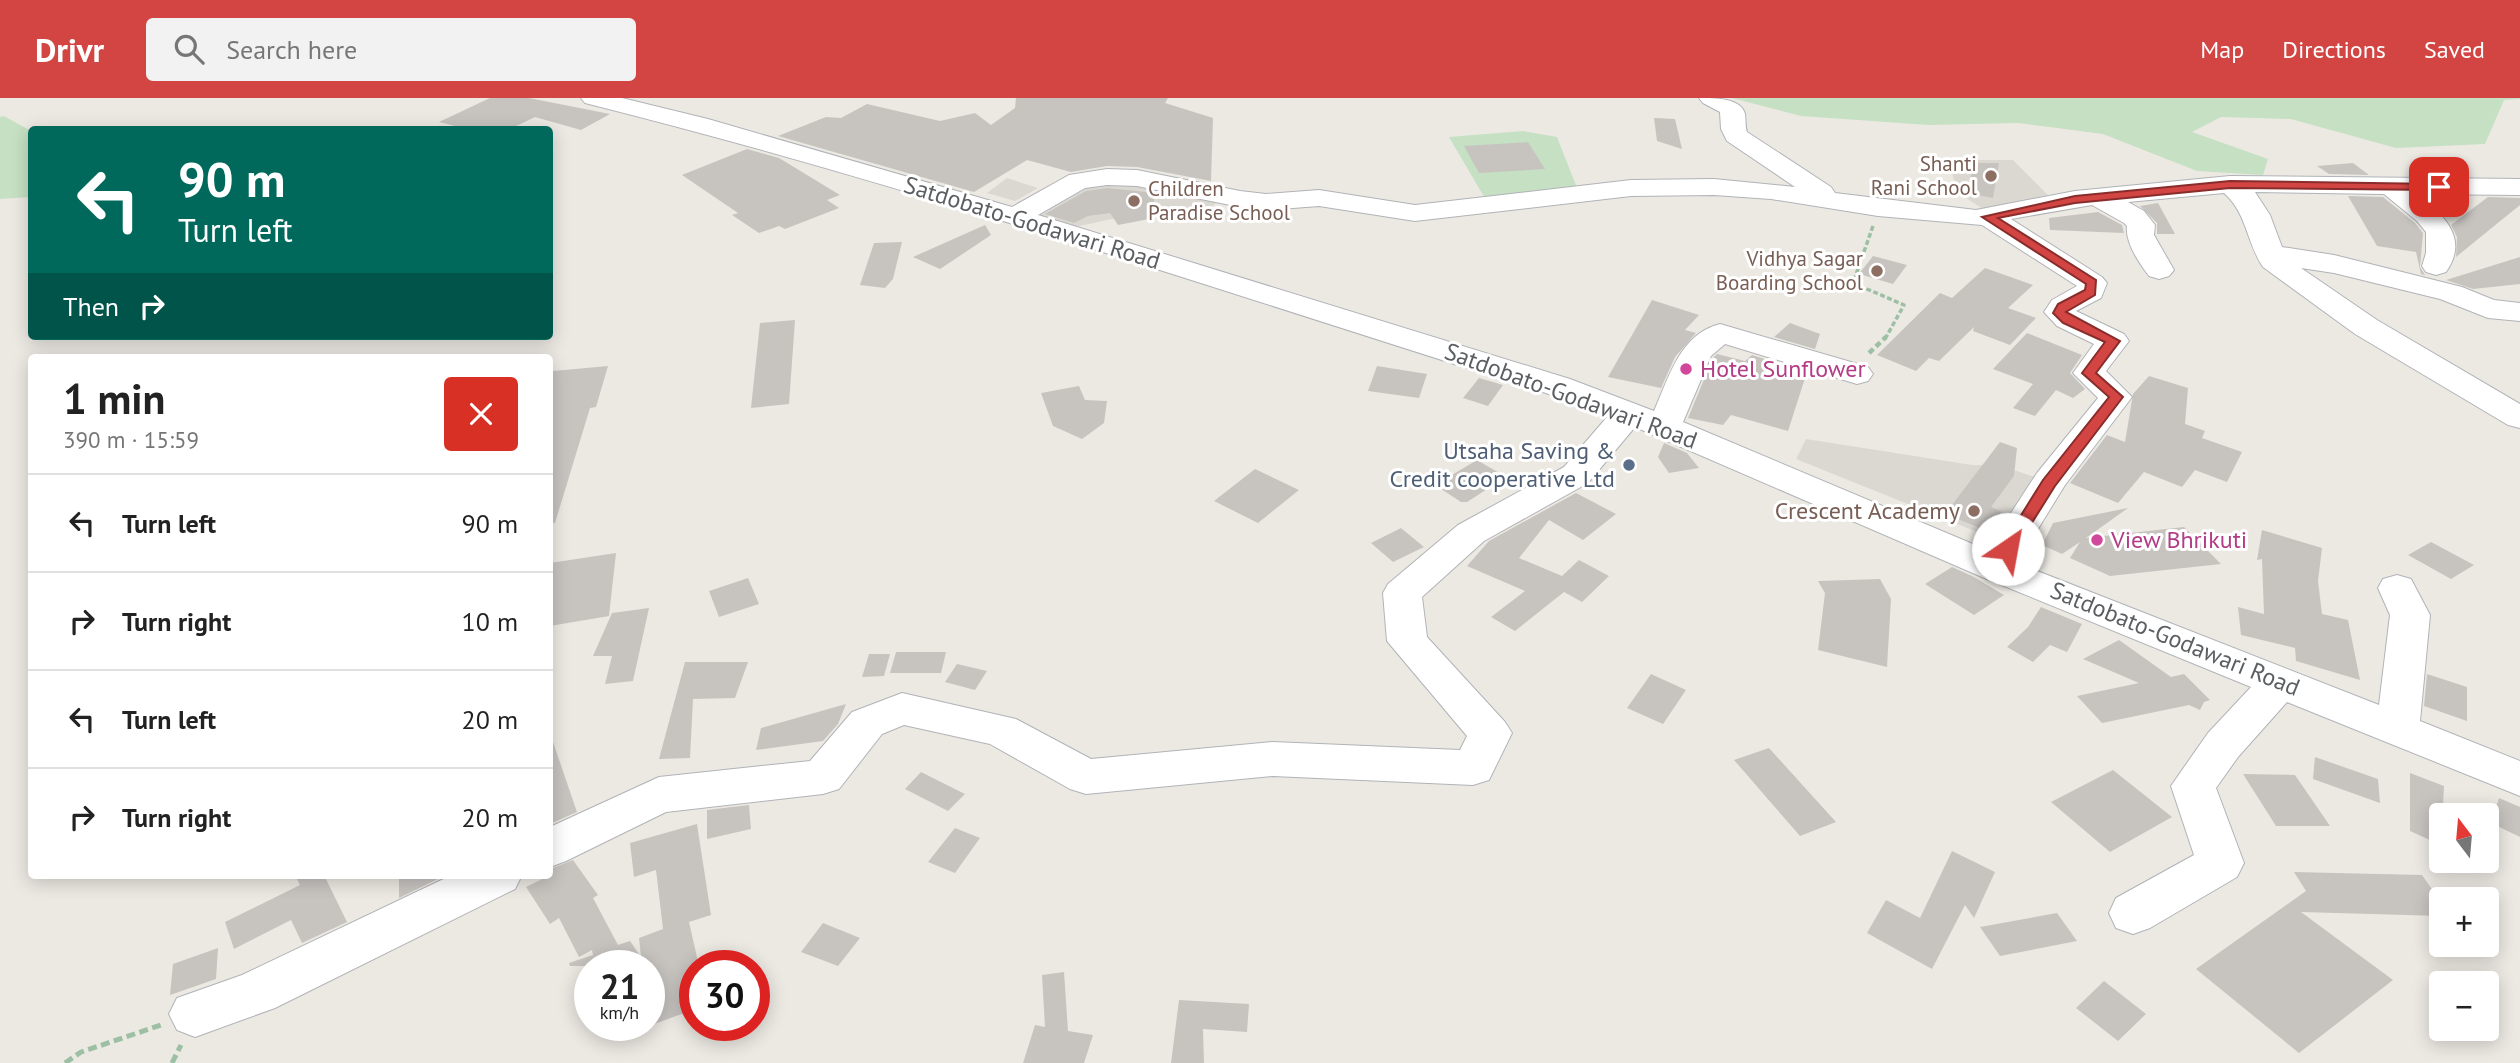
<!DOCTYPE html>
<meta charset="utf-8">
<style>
body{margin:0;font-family:"PT Sans",sans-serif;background:#f2f2f2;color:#222;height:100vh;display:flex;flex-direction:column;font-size:26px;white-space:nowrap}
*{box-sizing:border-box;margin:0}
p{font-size:23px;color:#767676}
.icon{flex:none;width:38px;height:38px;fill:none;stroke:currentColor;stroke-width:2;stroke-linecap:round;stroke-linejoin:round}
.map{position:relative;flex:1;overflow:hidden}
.drawer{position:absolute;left:28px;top:256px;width:525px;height:525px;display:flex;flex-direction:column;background:#fff;border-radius:7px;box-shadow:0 4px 18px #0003}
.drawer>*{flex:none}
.hud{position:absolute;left:28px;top:28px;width:525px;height:214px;border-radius:7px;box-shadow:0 4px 18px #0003;background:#00695c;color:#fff;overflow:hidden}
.needle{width:46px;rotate:344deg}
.tools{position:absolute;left:2429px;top:705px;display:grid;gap:14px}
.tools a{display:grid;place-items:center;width:70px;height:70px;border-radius:7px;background:#fff;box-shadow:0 4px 18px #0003;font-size:35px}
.speed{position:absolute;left:574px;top:852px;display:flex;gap:14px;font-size:35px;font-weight:700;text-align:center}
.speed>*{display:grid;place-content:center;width:91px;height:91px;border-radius:50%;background:#fff;box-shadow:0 4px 18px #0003;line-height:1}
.speed small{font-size:18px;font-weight:400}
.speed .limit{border:10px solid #d22;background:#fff;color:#111}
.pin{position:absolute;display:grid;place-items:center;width:60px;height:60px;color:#fff;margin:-30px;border-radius:14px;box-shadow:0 4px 10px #0006}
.me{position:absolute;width:77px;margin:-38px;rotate:33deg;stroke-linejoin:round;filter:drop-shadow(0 0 5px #0008)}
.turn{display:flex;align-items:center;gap:24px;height:147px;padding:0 35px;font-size:32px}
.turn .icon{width:91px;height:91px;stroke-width:2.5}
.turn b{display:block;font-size:49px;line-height:60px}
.then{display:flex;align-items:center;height:66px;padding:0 35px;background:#0003;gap:14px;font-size:26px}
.round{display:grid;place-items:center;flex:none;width:74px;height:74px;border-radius:7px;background:#f2f2f2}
.summary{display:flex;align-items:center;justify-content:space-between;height:119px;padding:0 35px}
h1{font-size:42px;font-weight:800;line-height:52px}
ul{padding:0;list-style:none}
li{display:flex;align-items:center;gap:21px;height:98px;padding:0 35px;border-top:2px solid #e0e0e0}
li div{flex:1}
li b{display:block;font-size:26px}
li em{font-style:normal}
header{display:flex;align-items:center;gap:42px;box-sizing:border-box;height:98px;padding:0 35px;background:#d24543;color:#fff}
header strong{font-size:33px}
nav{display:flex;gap:38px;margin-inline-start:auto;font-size:24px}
.search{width:490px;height:63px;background:#f2f2f2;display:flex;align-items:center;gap:18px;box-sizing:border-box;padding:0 24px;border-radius:7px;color:#767676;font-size:26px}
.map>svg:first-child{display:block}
.education{fill:#dbd8d2}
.green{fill:#c5e0c3}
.building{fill:#c7c4c0}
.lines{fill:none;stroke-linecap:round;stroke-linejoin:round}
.minor-casing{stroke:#b0b3b7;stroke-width:2}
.path-far2{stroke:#9dc0a5;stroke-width:3.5;stroke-dasharray:5 2.5;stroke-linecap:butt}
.path-far1{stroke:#9dc0a5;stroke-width:4.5;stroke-dasharray:6 3.5;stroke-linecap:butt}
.path{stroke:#9dc0a5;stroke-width:5;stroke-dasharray:9 4.5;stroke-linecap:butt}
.minor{fill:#fff;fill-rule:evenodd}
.route{fill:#d24543;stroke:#882d2c;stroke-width:2}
.education-dot{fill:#8d6e63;stroke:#fff;stroke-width:2.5}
.hotel-dot{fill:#d1479c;stroke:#fff;stroke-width:2.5}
.service-dot{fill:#5c6f8a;stroke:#fff;stroke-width:2.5}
.labels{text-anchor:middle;stroke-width:6;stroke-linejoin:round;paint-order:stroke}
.far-education-label{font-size:21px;fill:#785e54;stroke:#fff;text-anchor:end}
.street-label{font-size:24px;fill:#5b5f62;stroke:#fff}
.hotel-label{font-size:24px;fill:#b23c85;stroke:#fff;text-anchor:start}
.service-label{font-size:24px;fill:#4e5e75;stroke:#fff;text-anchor:end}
.education-label{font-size:24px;fill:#785e54;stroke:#fff;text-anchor:end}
</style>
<header>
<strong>Drivr</strong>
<div class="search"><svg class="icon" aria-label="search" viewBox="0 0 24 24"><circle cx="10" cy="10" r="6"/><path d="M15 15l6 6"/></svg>Search here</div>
<nav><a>Map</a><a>Directions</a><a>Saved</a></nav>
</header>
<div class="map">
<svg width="2520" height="965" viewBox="0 0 2520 965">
<rect width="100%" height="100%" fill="#ece9e3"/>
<path class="education" d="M1949 62H2013L2050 99 1983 111 1957 94Z
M1007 80 1038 90 1015 103 987 95Z
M1131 82 1221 99 1205 117 1185 112 1139 115 1075 129 1027 117 1074 88Z
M1806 341 1972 367H1999L2044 382 2002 444 1796 361Z"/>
<path class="green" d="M1732 0H2520V1L2504 2 2485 46 2396 50 2291 21 2221 19 2192 34 2268 61 2263 77 2197 73 2103 36 2018 25 1929 27 1801 18Z
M4 18 31 33V99L0 101V19Z
M1523 33 1557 39 1577 90 1486 102 1449 39Z"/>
<path class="building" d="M490 0H529L610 16 581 32 535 19 508 32H471L439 24Z
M1016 0H1168L1165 5 1213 20 1211 83 1137 69 1107 68 1071 74 1027 62 974 94 778 38 826 19 841 20 867 6 940 23 975 15 991 27 1015 10Z
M1654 20 1675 21 1682 51 1657 43Z
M1528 44 1545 71 1479 75 1464 48Z
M747 51 779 60 840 97 827 102 839 110 785 131 779 128 759 135 732 117 738 115 682 77Z
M1974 65H1999L1993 100 1967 95Z
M2353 65 2369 77 2329 76 2317 68Z
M1107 90 1156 95 1149 121 1118 127 1110 115 1088 118 1074 125 1045 116 1086 93Z
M2348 98 2383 99 2415 125 2423 135 2420 169 2425 177 2432 179 2421 176 2416 154 2377 148Z
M2488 99 2520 100V107L2456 159 2457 139 2451 127Z
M2158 105 2175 136H2157V125L2140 108Z
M2098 114 2122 127 2124 135 2050 132 2049 120Z
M985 127 991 137 940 171 913 159Z
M902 144 893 181 885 190 860 187 874 145Z
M1873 158 1907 167 1893 186 1859 176Z
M2520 159V186L2473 191 2446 182Z
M1985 170 2033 187 2008 210 2036 220 2010 247 1973 233 1974 229 1939 263 1929 260 1916 273 1877 257 1940 195 1952 200Z
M1652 202 1699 217 1685 232 1696 235 1675 259 1661 290 1608 279Z
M795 222 789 306 751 310 760 225Z
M1790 225 1820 236 1815 251 1774 239Z
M2027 235 2082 257 2070 275 2085 291 2073 300 2056 292 2035 318 2013 310 2033 286 1993 271Z
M1717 256 1745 263 1752 257 1807 274 1788 333 1731 317 1723 327 1688 320 1713 260Z
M608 268 596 309 590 310 555 425 550 424V283L553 273Z
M1377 268 1427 276 1419 300 1368 293Z
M2149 278 2188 290 2185 326 2205 333 2202 340 2242 354 2227 384 2195 372 2182 389 2144 374 2118 405 2070 385 2107 337 2125 344 2133 296Z
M1479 280 1503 287 1488 308 1463 300Z
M1079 288 1085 302 1107 303 1104 325 1082 341 1053 328 1041 295Z
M2000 344 2017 350 2014 378 1991 409 2002 414 1988 433 1945 416Z
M1664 345 1687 355 1699 370 1669 375 1658 359Z
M1477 362 1506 379 1467 404H1461L1435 387Z
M1255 371 1299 392 1258 425 1214 403Z
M1576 395 1616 416 1583 442 1549 422 1519 460 1562 478 1579 462 1609 478 1582 504 1564 494 1515 533 1491 519 1525 493 1467 468 1489 443Z
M2128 410 2086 440 2184 429 2221 466 2110 478 2070 460 2080 444 2062 456 2042 447 2053 425Z
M1401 430 1424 449 1393 464 1371 445Z
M2262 432 2322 450 2318 483 2322 516 2348 522 2360 582 2296 563 2295 550 2241 537 2238 509 2264 516 2262 461 2257 462Z
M2431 444 2474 467 2451 481 2408 457Z
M616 455 609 518 550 528V465Z
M1952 469 1972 478 2004 497 1974 517 1925 486Z
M748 480 759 506 719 519 709 493Z
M1880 481 1891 501 1887 569 1818 552 1825 495 1818 483Z
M2041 509 2082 526 2067 554 2050 547 2033 564 2007 549 2028 529Z
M649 510 633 583 605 586 612 558H593L612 515Z
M2119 542 2171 579 2184 576 2210 602 2204 604 2200 612 2189 607 2102 625 2077 598 2139 585 2083 561Z
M896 554H946L941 575H890Z
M869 556H890L884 578 862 579Z
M685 564H748L735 600 693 601 690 660 659 661Z
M957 566 987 573 975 592 945 584Z
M1651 576 1686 592 1663 626 1627 610Z
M2427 576 2467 589V623L2424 608Z
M846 606 838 626 823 643 756 652 761 630Z
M553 644 577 714 550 726V645Z
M1769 650 1836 724 1800 738 1734 662Z
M2315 659 2378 681 2380 705 2313 681Z
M2113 672 2172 719 2110 754 2051 704Z
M921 674 965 696 948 713 905 691Z
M2410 675 2444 688 2441 747 2410 733Z
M2243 676 2295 677 2330 728H2276Z
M2499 700 2520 709V739L2491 725Z
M749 707 751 731 707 741V712Z
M697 726 711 817 689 824 699 868H695V911L649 928V868H570L569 865 593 857 592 852 579 859 559 820 550 826 526 789 550 777V771L573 762 598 797 593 800 618 847 630 843 641 859 639 840 663 831 656 772 634 779 630 745Z
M955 730 980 740 955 775 928 764Z
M1952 753 1995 774 1974 820 1965 807 1932 871 1867 835 1886 802 1920 820Z
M2294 774 2422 777 2441 804V818L2301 814 2393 882 2299 955 2196 871 2306 793Z
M295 777H324L347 824 302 845 291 822 234 851 225 824 300 787Z
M399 777H446L399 800Z
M2057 815 2077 843 2000 858 1980 829Z
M823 825 860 840 838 868 801 854Z
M218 850 216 881 170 897 173 866Z
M1064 874 1068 933 1093 937 1084 965H1023L1035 927 1045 929 1042 877Z
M2104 883 2146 916 2118 943 2076 910Z
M1179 902 1249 906 1247 934 1203 931 1204 965H1171Z"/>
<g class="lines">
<g class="minor-casing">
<path id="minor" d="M581 0H622L708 21 1012 109 1069 77 1107 71 1137 72 1240 93 1266 96 1319 92 1415 107 1631 82 1714 81 1795 89 1727 43 1721 31 1720 14 1703 5 1699 0C1715 0 1741 0 1745 16 1746 23 1745 28 1747 34L1831 89 1835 95 1976 112 2075 93 2230 78 2520 81V97L2417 96C2443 116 2470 140 2446 174L2436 177 2426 174 2422 168 2426 155V134L2417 123 2384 96 2255 94 2270 117 2282 149 2334 157 2462 189 2494 202 2520 205V223L2488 220 2440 201 2334 175 2301 170 2377 222 2520 306V330L2508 327 2355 236 2263 169C2247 146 2247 115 2224 95L2128 104 2144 113 2155 127 2154 137 2174 172 2169 178 2159 181 2149 178C2139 165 2125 144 2127 128L2124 125 2092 107 2011 121 2102 179 2107 185 2101 200 2076 213 2124 236 2129 243 2106 273 2132 299 2065 387 2017 465 2379 607 2390 517 2378 490 2383 481 2397 477 2411 481 2430 517 2420 623 2520 663V698L2287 604 2238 659 2216 690 2244 765 2237 779 2150 830 2133 836 2116 830 2109 815 2116 800 2194 757 2171 688 2208 635 2251 589 1982 479 1635 329 1588 385 1484 443 1422 499 1427 539 1505 624 1512 635 1489 682 1473 687 1273 678 1086 696 1070 691 990 646 904 627 882 636 839 691 823 696 666 714 566 763 550 769V729L659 679 810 663 852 614 902 595 1016 621 1091 661 1273 644 1460 652 1467 638 1387 543 1383 495 1388 486 1458 427 1564 369 1608 318 1546 295C1227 195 909 86 585 5ZM1107 87 1137 88 1240 109 1266 112 1319 108 1415 123 1631 98 1714 97 1771 101 1878 118 1982 127 2077 188 2052 202 2044 214 2057 228 2094 246 2073 275 2098 300 2037 375 1987 452 1683 324 1711 258 1725 246 1857 286 1868 283 1873 276 1868 269 1720 226C1680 236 1669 279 1654 313L1570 281 1038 117 1085 90Z
M452 777H522L515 791 275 910 195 939 177 932 169 916 177 900 242 877Z"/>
</g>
<path class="path-far2" d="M1873 128 1853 185 1904 207 1885 241"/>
<path class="path-far1" d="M1869 255 1886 239"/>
<path class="path" d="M65 965 81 954 161 927
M172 965 181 947"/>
<use href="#minor" class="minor"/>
</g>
<path class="route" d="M2230 83 2439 86 2445 89 2439 92 2230 90 2075 105 1998 120 2096 182 2095 197 2066 214 2120 243 2096 275 2123 299 2055 388 2013 455H2002L2000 451 2043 382 2109 299 2082 275 2105 244 2063 225 2053 215 2058 206 2085 192 2086 186 1982 119 2075 98Z"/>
<g class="education-dot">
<circle cx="1991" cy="78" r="7"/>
<circle cx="1134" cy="103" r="7"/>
<circle cx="1877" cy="173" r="7"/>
<circle cx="1974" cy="413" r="7"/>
</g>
<g class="hotel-dot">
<circle cx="1686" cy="271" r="7"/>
<circle cx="2097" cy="442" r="7"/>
</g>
<circle class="service-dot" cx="1629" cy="367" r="7"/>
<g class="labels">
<g class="far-education-label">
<text x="1977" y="73">Shanti<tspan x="1977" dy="24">Rani School</tspan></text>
<text x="1148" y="98" text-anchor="start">Children<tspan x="1148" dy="24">Paradise School</tspan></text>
<text x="1863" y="168">Vidhya Sagar<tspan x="1863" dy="24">Boarding School</tspan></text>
</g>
<g class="street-label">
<text transform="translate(1032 125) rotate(17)" y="8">Satdobato-Godawari Road</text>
<text transform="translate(1571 298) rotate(20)" y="8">Satdobato-Godawari Road</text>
<text transform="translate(2175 541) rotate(22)" y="8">Satdobato-Godawari Road</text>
</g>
<g class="hotel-label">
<text x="1700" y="279">Hotel Sunflower</text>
<text x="2111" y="450">View Bhrikuti</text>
</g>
<g class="service-label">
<text x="1615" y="361">Utsaha Saving &amp;<tspan x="1615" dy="28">Credit cooperative Ltd</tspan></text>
</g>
<g class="education-label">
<text x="1960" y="421">Crescent Academy</text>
</g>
</g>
</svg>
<div class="tools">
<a><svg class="needle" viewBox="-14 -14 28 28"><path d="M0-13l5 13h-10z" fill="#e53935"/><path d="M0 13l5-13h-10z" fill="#767676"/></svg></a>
<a>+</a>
<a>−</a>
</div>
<div class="speed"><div>21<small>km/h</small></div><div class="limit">30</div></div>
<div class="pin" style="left:2439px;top:89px;background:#d93025"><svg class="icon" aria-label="arrive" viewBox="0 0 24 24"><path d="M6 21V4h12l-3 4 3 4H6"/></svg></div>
<svg class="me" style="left:2008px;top:451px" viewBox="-20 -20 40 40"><circle r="19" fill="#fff"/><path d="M0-13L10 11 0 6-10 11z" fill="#d24543"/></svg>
<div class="hud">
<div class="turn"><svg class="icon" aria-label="left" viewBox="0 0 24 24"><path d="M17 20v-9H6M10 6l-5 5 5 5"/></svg><div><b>90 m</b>Turn left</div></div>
<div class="then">Then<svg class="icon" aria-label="right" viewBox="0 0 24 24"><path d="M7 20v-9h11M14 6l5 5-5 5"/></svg></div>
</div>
<section class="drawer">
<div class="summary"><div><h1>1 min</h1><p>390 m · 15:59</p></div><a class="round" style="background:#d93025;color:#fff"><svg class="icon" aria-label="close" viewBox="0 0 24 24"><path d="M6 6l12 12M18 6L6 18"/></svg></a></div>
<ul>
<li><svg class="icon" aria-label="left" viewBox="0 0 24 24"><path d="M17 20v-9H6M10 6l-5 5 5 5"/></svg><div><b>Turn left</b></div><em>90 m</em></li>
<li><svg class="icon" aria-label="right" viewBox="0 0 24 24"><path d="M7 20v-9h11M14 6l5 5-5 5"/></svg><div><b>Turn right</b></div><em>10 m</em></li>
<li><svg class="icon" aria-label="left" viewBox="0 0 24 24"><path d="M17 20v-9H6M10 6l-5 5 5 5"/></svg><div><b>Turn left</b></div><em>20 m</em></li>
<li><svg class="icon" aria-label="right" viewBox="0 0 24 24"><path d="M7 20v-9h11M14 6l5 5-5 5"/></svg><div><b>Turn right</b></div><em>20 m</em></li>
</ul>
</section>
</div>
